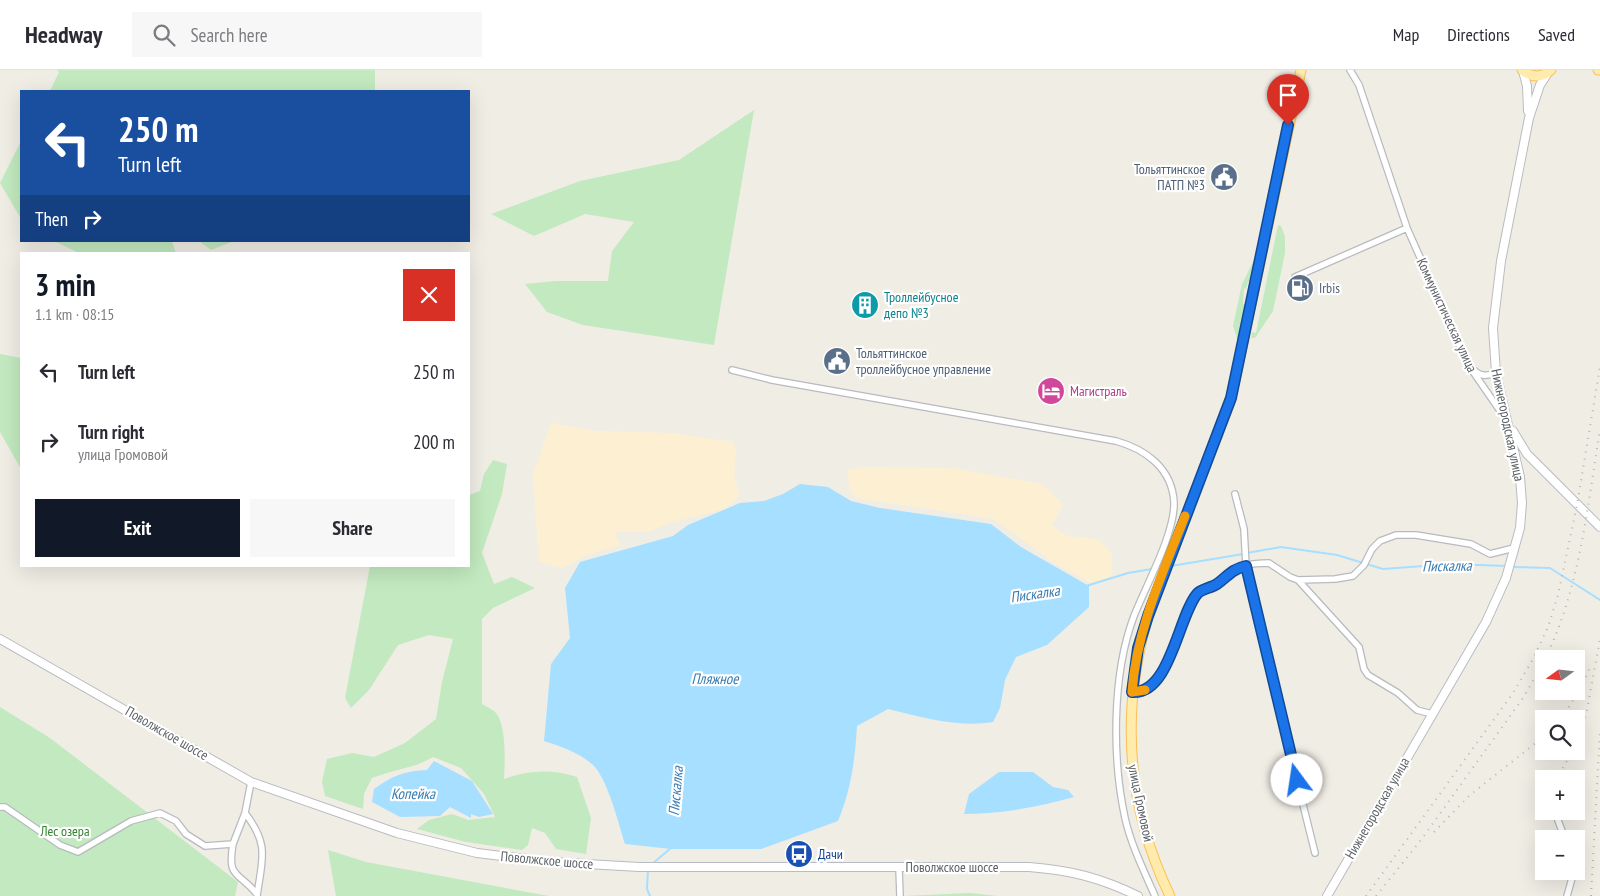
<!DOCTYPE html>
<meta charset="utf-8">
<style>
body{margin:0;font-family:"PT Sans Narrow",sans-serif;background:#f7f7f7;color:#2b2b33;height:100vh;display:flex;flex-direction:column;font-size:19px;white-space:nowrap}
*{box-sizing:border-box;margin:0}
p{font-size:16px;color:#7c7c81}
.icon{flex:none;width:28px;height:28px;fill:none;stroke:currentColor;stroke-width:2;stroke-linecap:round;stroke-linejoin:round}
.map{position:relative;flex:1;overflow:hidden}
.sheet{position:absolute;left:20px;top:182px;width:450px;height:315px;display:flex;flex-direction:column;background:#fff;border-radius:0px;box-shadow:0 5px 20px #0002}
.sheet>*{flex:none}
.guide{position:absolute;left:20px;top:20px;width:450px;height:152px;border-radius:0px;box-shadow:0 5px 20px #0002;background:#1a4fa0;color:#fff;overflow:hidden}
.needle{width:32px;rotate:255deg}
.tools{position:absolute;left:1535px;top:580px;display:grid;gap:10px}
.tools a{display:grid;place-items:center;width:50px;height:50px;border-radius:0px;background:#fff;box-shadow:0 5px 20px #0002;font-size:25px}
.pin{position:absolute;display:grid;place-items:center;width:42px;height:42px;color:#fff;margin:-51px -21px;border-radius:50% 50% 50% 0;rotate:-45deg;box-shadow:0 0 5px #0007}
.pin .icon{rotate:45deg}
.me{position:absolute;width:55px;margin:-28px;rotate:346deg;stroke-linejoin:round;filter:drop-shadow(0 0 4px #0008)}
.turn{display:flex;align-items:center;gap:18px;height:105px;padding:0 15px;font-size:22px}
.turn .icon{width:65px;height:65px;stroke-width:2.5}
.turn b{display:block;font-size:35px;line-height:42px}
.then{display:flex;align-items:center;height:48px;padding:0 15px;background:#0003;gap:10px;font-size:19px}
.round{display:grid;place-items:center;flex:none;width:52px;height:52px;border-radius:0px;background:#f7f7f7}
.summary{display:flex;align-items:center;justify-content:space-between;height:85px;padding:0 15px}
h1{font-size:30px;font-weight:700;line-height:38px;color:#111827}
.action{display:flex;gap:10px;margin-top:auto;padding:10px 15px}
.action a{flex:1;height:58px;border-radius:0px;background:#111827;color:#fff;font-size:20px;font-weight:700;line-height:58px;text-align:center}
.action a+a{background:#f7f7f7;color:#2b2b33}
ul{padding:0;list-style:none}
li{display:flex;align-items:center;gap:15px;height:70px;padding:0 15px}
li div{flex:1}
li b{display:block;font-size:19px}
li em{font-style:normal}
header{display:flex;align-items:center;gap:30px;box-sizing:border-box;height:70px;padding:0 25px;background:#fff;border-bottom:1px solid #e1e1e2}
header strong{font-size:24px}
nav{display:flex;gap:28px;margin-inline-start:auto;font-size:18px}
.search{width:350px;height:45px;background:#f7f7f7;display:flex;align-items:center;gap:12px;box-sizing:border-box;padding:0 18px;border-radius:0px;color:#7c7c81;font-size:19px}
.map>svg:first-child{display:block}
.green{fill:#c2e9bf}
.sand{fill:#fdf0d2}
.water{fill:#a6dfff}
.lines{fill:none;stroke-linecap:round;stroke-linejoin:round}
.stream{stroke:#a6dfff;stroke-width:2}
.street-casing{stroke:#b7bbbf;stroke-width:8}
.secondary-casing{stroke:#b8bcc2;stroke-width:10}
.primary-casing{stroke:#fcc051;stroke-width:11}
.street{stroke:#fff;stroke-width:5.5}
.secondary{stroke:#fff;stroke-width:8}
.primary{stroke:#ffebab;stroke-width:9}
.rail{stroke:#b4b5b6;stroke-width:2;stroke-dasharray:1 6;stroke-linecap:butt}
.route-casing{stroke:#114b97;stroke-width:12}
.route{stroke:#1a73e8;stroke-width:9}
.slow{stroke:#f59e0b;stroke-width:9}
.labels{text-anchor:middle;stroke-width:4.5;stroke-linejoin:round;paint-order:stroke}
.service-label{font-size:14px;fill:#4e5e75;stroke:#fff;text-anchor:start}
.culture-label{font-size:14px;fill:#0d838f;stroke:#fff;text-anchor:start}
.street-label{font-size:14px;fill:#5c6266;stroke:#fff}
.hotel-label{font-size:14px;fill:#b23c85;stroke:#fff;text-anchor:start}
.park-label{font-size:14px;fill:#30842e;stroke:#fff}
.transit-label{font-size:14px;fill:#164399;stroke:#fff;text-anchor:start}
.water-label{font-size:15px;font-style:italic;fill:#377bb1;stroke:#fff}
</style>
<header>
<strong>Headway</strong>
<div class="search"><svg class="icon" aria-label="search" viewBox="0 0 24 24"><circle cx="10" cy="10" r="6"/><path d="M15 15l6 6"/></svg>Search here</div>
<nav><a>Map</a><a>Directions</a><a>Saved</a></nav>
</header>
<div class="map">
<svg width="1600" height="826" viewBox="0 0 1600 826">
<rect width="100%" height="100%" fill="#f0ede5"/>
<path class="green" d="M57 0H375V21H50L59 2Z
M754 40 714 275 583 255 547 242 525 214 556 211H608L612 181 634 152 585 144 534 166 491 144 580 111 679 90Z
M21 71V149L0 113Z
M1278 155 1281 156 1285 167V183L1273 241 1255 268H1251L1252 262 1256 263Z
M54 171H172L176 184H81Z
M199 171H234L211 180Z
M1258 182 1253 211 1248 212 1246 219 1244 218 1243 234 1247 235 1239 274 1233 256 1242 214Z
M0 284 21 288V399L0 362Z
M493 390 507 394 502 424 482 483 494 514 512 507 535 518 493 538 482 549V634C487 637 495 640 498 646 506 660 505 692 504 709 529 700 551 699 577 707L591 748 586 784 556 779 545 763 532 758 528 775 522 780 466 772 417 759 429 750 452 744 468 750 495 747 484 724 461 698 433 687C415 698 392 700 372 708L364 724 363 739 325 726 322 712 327 689 352 683 374 687 405 673 436 649 442 612 453 569 429 565 398 575 369 620 351 638 345 628 370 496H469V425L480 421 484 404Z
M0 637 50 668 238 812 235 826H0Z
M328 780 366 792 549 826H336Z
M970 823 998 826H903Z"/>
<path class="sand" d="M551 353 595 361 672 363 733 372 736 381 734 406 740 425 725 439 669 453 648 462H616L617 470 621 475 586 485 563 498 539 492 533 404Z
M863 397 953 398 1042 414 1063 434 1052 455 1067 466 1098 469 1112 483V506L1091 513 1056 494 994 449 857 428 849 421 848 400Z"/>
<path class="water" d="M800 414 828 417 851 431 880 438 991 454 1021 477 1089 516V537L1047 575 1016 587 1005 610 1000 638 993 652C957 658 922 647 888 639L857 656C855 690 851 720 838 751L761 779H671L625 774C619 754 607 708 593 695 580 683 560 676 544 671L551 594 570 568 565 518 580 492 673 466 688 455 740 433 764 431 783 424Z
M434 691 472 711 493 744 479 747 471 744V748L450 737 440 746 400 747 372 732 374 719C392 706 404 701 427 700Z
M999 702H1033L1053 717 1068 720 1074 727C1038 737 1001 744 964 744L969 724Z"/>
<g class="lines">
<path class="stream" d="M1247 483 1281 477 1337 485 1383 499 1450 494 1507 496
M1171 496 1243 484
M1512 497 1550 498 1600 530
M1086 516 1128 503 1164 497
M652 794 671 778
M648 799 647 819 650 826"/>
<g class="street-casing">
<path id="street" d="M1350 0 1359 15 1407 158 1467 293 1505 348
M1295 207 1407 158
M732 300 772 310 1116 371C1145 379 1172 398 1174 432 1175 464 1146 515 1134 546 1112 604 1112 688 1125 748 1131 775 1144 801 1155 826
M1475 301C1481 307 1488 306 1496 303
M1235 424 1244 459 1246 496 1253 533 1315 783
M1298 510 1359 577 1364 599 1368 605 1398 623 1417 640 1432 644
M1132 622C1170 624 1178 547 1197 524 1202 519 1211 518 1217 514 1221 511 1224 506 1228 503 1239 494 1257 493 1269 493L1290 507 1298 510 1335 509 1353 506 1364 495 1372 479 1380 471 1396 465H1416L1471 474 1490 484 1514 478
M251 712 245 743C270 775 262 789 257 826
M0 737H5L60 775 78 782 131 751 160 743 176 751 186 764 205 776 233 774 245 743
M1556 745 1565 769
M233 774C227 809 238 801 257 824
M899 798 900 826
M1567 826 1574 801"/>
</g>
<g class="secondary-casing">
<path id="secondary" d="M1523 1 1527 16 1528 41
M1513 361 1527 384 1600 457
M0 569 251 712 397 763 477 783 552 792 639 797H1029C1070 800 1101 808 1138 826
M1327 826 1486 552 1506 508 1520 458 1522 433 1520 407 1496 303 1493 258 1501 191 1529 48 1540 15 1547 4"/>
</g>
<g class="primary-casing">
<path id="primary" d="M1522 0C1532 8 1542 8 1551 0
M1598 0H1600
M1170 826C1126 735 1120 643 1148 546L1231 328 1301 0"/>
</g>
<use href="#street" class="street"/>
<use href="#secondary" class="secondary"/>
<use href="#primary" class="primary"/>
<path class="rail" d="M1545 589C1580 518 1587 438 1600 360
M1561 649 1582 616 1591 595
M1576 674 1586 645 1600 569
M1559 704 1573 681
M1434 762 1470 725 1537 672
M1366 826 1513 623 1533 589 1548 557 1558 525 1577 435 1600 297
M1376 826 1421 770 1523 628 1544 592
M1591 826 1600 661"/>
</g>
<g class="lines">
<g class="route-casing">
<path id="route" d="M1288 55 1231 328 1148 546 1138 578 1132 622C1170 625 1178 547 1197 524 1201 519 1211 518 1217 514 1228 506 1232 499 1246 496L1297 710"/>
</g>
<use href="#route" class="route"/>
<path class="slow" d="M1145 620 1132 622C1136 561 1163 502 1185 446"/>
</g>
<defs>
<g id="civic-disc" transform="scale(1.4375)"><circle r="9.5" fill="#5c6f8a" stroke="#fff"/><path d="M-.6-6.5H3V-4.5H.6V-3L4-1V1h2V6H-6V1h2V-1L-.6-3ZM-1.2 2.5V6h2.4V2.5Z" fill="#fff"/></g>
<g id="fuel-disc" transform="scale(1.4375)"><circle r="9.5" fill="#5c6f8a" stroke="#fff"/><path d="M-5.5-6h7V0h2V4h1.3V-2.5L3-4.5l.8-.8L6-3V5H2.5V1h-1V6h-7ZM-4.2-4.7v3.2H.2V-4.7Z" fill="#fff"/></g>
<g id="building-disc" transform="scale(1.4375)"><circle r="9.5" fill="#0f9aa8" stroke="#fff"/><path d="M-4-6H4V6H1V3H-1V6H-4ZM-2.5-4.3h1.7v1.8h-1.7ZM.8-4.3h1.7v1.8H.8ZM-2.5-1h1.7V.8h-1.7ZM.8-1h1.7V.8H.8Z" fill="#fff"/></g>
<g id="hotel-disc" transform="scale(1.4375)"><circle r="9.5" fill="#d1479c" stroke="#fff"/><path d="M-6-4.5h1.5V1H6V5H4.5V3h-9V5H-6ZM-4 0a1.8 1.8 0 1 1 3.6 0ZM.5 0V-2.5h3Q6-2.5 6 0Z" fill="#fff"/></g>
<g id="bus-disc" transform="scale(1.4375)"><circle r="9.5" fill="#1a4fb4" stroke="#fff"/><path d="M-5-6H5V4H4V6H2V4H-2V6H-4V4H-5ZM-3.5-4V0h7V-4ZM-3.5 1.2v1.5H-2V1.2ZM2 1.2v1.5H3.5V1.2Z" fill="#fff"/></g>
</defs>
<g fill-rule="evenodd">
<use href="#civic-disc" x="1224" y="107"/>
<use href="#fuel-disc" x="1300" y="218"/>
<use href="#building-disc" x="865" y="235"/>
<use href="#civic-disc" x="837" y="291"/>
<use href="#hotel-disc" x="1051" y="321"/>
<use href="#bus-disc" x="799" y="784"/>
</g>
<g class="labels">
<g class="service-label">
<text x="1205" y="104" text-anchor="end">Тольяттинское<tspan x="1205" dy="16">ПАТП №3</tspan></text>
<text x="1319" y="223">Irbis</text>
<text x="856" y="288">Тольяттинское<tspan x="856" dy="16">троллейбусное управление</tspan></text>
</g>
<g class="culture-label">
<text x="884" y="232">Троллейбусное<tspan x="884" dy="16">депо №3</tspan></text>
</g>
<g class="street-label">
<text transform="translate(1447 245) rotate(65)" y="5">Коммунистическая улица</text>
<text transform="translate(1508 355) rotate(78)" y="5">Нижнегородская улица</text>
<text transform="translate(167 663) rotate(30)" y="5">Поволжское шоссе</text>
<text transform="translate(1141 733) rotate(78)" y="5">улица Громовой</text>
<text transform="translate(1377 738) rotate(-60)" y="5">Нижнегородская улица</text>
<text transform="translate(547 790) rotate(5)" y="5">Поволжское шоссе</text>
<text x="952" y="802">Поволжское шоссе</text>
</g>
<g class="hotel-label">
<text x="1070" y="326">Магистраль</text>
</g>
<g class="park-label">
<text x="65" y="766">Лес озера</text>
</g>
<g class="transit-label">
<text x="818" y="789">Дачи</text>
</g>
<g class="water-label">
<text transform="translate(1447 496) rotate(-1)" y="5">Пискалка</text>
<text transform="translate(1035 524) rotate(-8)" y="5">Пискалка</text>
<text x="715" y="614">Пляжное</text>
<text transform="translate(676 721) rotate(-85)" y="5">Пискалка</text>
<text x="413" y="729">Копейка</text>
</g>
</g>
</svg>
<div class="tools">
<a><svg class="needle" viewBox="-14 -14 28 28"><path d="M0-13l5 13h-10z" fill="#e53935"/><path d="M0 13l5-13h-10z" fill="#7c7c81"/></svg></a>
<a><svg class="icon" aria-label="search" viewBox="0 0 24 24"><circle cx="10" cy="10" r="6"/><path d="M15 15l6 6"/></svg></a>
<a>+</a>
<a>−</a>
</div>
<div class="pin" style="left:1288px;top:55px;background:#d93025"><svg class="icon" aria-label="arrive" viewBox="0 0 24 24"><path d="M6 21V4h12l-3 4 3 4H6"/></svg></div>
<svg class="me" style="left:1297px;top:710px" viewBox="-20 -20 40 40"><circle r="19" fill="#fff"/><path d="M0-13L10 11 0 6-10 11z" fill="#1a73e8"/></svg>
<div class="guide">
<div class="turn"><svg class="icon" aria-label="left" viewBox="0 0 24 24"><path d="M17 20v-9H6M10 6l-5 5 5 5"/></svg><div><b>250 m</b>Turn left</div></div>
<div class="then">Then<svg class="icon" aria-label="right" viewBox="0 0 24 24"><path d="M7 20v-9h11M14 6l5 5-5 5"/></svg></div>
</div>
<section class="sheet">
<div class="summary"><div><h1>3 min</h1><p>1.1 km · 08:15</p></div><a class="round" style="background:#d93025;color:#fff"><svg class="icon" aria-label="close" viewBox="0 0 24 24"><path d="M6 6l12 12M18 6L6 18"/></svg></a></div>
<ul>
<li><svg class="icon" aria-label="left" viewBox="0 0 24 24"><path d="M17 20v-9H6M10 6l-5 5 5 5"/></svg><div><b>Turn left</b></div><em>250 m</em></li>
<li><svg class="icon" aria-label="right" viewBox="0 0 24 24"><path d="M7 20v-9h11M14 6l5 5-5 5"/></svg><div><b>Turn right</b><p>улица Громовой</p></div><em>200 m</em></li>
</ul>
<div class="action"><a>Exit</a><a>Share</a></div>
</section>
</div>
